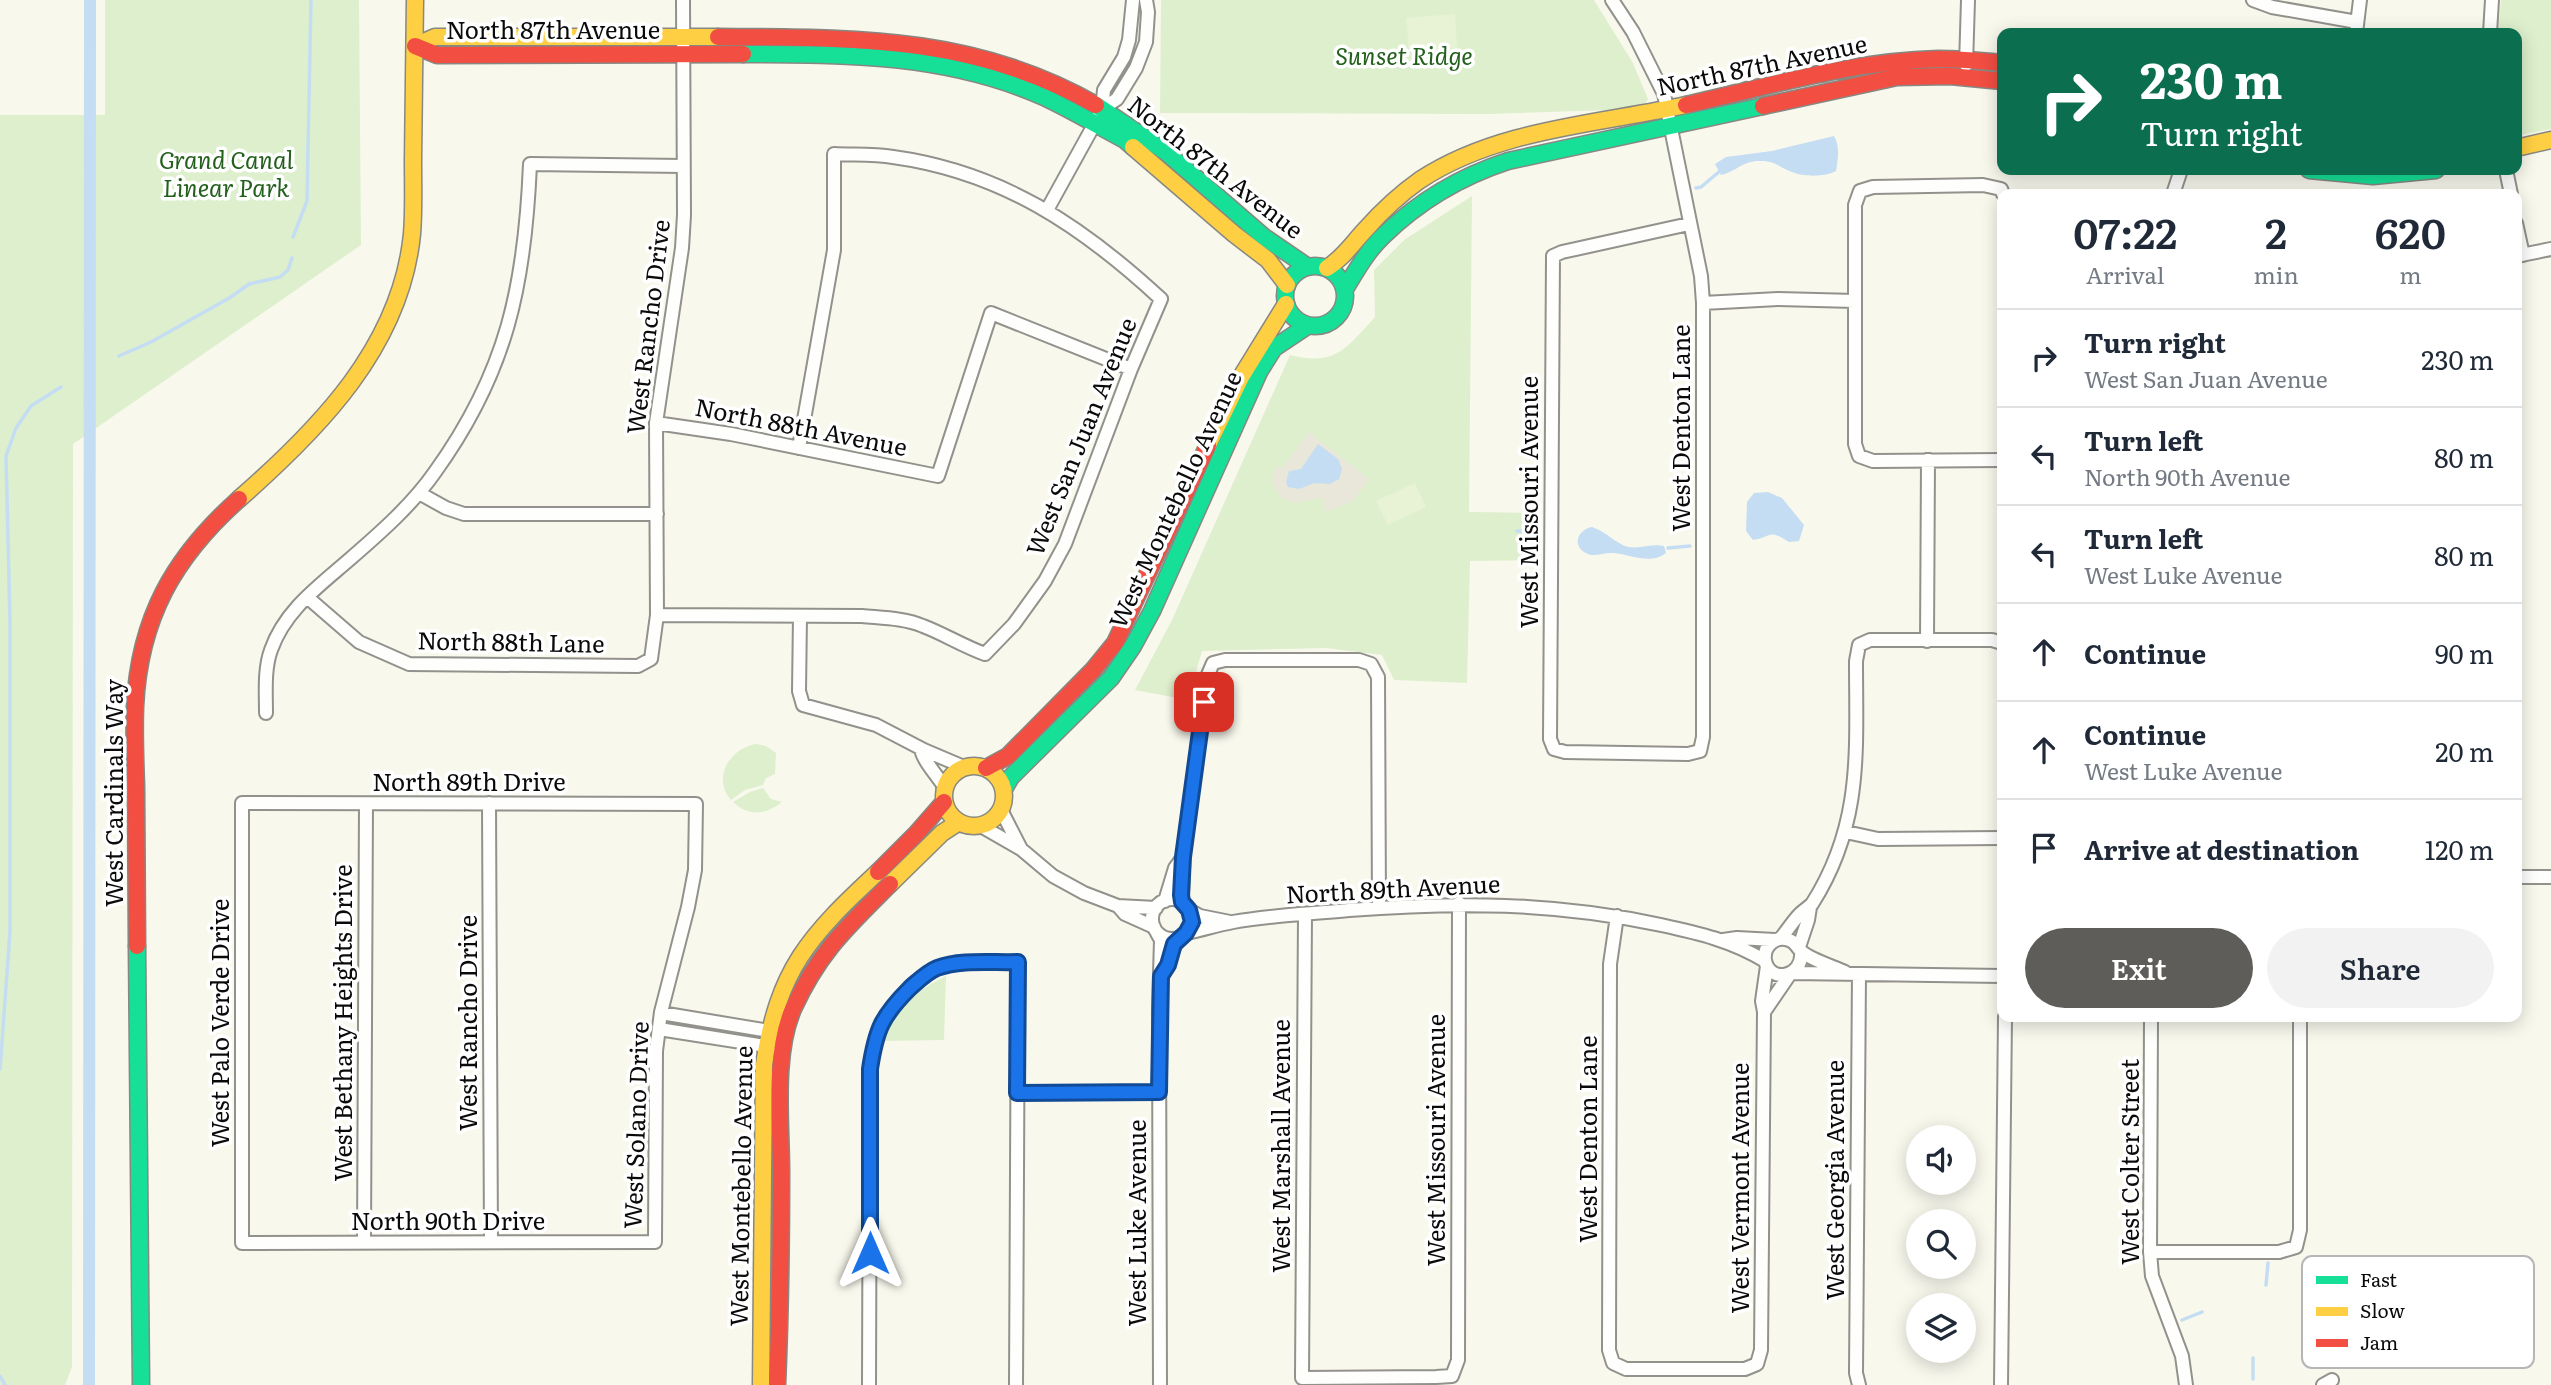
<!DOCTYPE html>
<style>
body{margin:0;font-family:Literata,serif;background:#f2f2f3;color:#1f2937;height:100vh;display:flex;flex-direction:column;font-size:26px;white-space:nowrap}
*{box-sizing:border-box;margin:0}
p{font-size:23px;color:#747a83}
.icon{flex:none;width:38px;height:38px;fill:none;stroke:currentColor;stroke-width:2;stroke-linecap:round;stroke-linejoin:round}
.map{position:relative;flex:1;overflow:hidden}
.panel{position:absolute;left:1997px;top:189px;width:525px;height:833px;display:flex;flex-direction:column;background:#fff;border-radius:14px;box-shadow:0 4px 18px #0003}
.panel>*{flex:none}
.guide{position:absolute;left:1997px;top:28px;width:525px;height:147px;border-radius:14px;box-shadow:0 4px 18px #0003;background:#0b6e4f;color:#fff;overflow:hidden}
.fabs{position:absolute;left:1906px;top:1125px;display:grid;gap:14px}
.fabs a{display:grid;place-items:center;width:70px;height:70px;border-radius:50%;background:#fff;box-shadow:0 4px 18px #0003;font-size:35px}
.pin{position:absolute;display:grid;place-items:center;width:60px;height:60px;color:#fff;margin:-30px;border-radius:14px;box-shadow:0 4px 10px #0006}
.me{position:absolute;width:77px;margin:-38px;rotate:0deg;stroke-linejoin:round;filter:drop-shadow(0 0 5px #0008)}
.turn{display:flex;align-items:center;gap:24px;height:147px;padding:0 28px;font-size:32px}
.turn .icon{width:91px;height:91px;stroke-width:2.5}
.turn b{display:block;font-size:49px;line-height:60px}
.eta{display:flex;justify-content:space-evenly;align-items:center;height:119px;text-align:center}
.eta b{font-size:42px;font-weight:600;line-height:49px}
.cta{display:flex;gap:14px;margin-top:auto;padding:14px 28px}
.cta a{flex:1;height:80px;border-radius:42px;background:#5e5d59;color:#fff;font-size:28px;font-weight:600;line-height:80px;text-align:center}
.cta a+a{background:#f2f2f3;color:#1f2937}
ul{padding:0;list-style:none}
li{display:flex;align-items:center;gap:21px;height:98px;padding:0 28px;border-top:2px solid #e0e1e3}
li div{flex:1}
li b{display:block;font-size:26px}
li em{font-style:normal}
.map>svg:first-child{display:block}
.green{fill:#deefcd}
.pitch{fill:#e8f3d6}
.plaza{fill:#e9e7d9}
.water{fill:#c4ddf3}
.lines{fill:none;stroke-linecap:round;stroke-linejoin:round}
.stream{stroke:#c4ddf3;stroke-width:3.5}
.canal{stroke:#c4ddf3;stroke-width:12}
.street-casing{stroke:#92918c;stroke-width:16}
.fast-casing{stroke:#888883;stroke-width:19}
.slow-casing{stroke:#888883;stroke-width:19}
.jam-casing{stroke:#888883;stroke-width:19}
.street{stroke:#fefefc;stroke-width:12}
.fast{stroke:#16e098;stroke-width:16}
.slow{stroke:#ffcf43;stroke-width:16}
.jam{stroke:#f24e42;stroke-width:16}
.route-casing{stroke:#114b97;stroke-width:18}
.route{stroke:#1a73e8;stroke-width:12}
.labels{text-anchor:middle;stroke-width:7;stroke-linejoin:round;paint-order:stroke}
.street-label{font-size:24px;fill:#0a0a0a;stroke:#fff}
.park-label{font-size:24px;font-style:italic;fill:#23601c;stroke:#fff}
.key{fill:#fff;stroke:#b6b6b6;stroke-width:2}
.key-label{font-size:19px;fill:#0a0a0a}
</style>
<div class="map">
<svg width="2551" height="1385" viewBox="0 0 2551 1385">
<rect width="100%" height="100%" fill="#f9f8ed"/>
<path class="green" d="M105 0H359L361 245 73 444 72 1367 65 1385H0V115H105Z
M1161 0H1594L1633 63 1648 99 1642 109 1489 114 1160 113Z
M2501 0H2551V129L2517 136 2516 33H2498Z
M1472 196 1469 512 1538 513V560L1470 561 1467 683 1394 680 1382 655 1326 648 1202 651 1188 700 1135 690 1172 620 1290 355C1336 367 1347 347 1375 317L1374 270 1404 240Z
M757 744 766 746 776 753 775 774 766 778 763 785 745 790 731 800C711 777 731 747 757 744Z
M763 788 771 799 782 802C766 815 749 817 733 802L750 792Z
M946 976 944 1040 883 1041C898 1007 913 992 946 976Z"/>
<path class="pitch" d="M1455 14 1457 48 1409 51 1406 18Z
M1415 483 1426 507 1388 525 1376 501Z"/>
<path class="plaza" d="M1309 432 1369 479 1353 501 1326 512 1322 498 1295 503 1280 497 1272 481 1276 466 1282 468Z"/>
<path class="water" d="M1834 136C1840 146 1838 159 1836 171 1826 177 1803 177 1792 172 1781 168 1775 161 1762 161 1742 160 1738 171 1721 175L1715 164 1726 157 1772 151Z
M1318 444 1338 459 1342 469 1339 479 1330 484 1314 483 1299 489 1288 487 1286 482 1289 471 1301 469Z
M1768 492 1782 498 1804 525 1799 541 1789 542C1768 528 1772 537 1753 540L1746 531 1747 502 1754 493Z
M1592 527C1604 531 1610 538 1621 544 1634 552 1650 543 1664 546L1666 553C1665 554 1658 558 1656 558 1642 561 1627 554 1613 553 1604 552 1594 558 1586 553 1572 546 1577 530 1592 527Z"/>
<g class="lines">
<path class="stream" d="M1696 188 1701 187 1720 171
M293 237 307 201 311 0
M119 356 151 342 231 297 249 284 280 277 288 270 292 258
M1517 531H1536
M1668 548 1690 546
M0 1069 10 932V621L6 456 16 428 31 406 61 387
M2266 1285 2268 1263
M2182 1320 2202 1312
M0 1376 5 1385
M2253 1379V1358"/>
<path class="canal" d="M89 1385 90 0"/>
<g class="street-casing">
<path id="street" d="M1612 0 1633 32 1664 94 1701 276 1703 303V737L1700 751 1688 754 1565 752 1554 749 1550 739 1553 256 1562 252 1689 224
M2253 0 2272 7 2357 22
M2356 33 2360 0
M2490 33 2492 0
M1966 65 1968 0
M1102 109 1117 99 1136 68 1146 42 1148 12 1146 0
M2506 170 2511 194
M2173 194 2181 170
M1047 210 1095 123 1102 109 1104 90 1124 57 1129 40 1133 0
M2516 223 2523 255
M2516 256 2551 249
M1703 303 1778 299 1855 301
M656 423 731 434 938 476 991 313 1131 369
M2002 460 1873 461 1859 456 1855 444V205L1860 191 1873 187 1983 185 2001 189 2003 194
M419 493 446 508 464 514H657
M307 597 359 642 409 664 638 666 651 659 657 615 656 423 682 248 684 215 683 0
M657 615 862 616C882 618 904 618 923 626 944 634 963 646 985 654L1014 624 1045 581 1065 544 1131 369 1161 299C1082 226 1002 172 893 157 874 154 854 155 834 154V250L799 448
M800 616 799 691 803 705 876 725 924 750 964 767
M1927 641 1928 460
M266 713C266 693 264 669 271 650 285 610 319 586 350 559 380 533 412 505 435 472 507 372 525 285 530 164L683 166
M921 749C923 761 938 776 945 788
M242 803 696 804 695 870 688 907 661 1012 656 1051 655 1242 242 1243Z
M489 803 491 1242
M1001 810 1021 849
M981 826 1021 849 1053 876 1084 893 1118 906 1125 914 1154 927
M1846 832 1878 839 2002 838
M2516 877H2551
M1152 919a20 20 0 1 1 40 0a20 20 0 1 1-40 0Z
M1165 901 1175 868 1183 857
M1182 902 1183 857 1207 677 1213 663 1225 660H1359L1371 664 1378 677 1379 908
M1118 906 1156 908
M1189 910 1200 916 1230 922
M1305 914 1302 1378 1436 1377 1452 1376 1458 1360 1459 903
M1617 916 1610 964 1609 1350 1613 1363 1626 1369H1745L1757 1364 1761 1350 1764 1012 1762 1001 1767 966
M1157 933 1161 940 1159 1009 1160 1385
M1186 933C1202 930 1217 925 1233 922 1271 915 1310 914 1349 910 1456 902 1555 902 1661 925 1698 933 1733 941 1765 961
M1780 939C1787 931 1793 921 1800 914 1804 910 1808 908 1812 904 1863 824 1856 751 1856 661L1859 645 1870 640H1992L2002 643
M1723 940 1737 938 1775 940
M1799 947 1808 920 1810 907
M1801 951C1804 978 1769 984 1765 960 1763 946 1776 935 1789 940 1796 942 1796 947 1801 951 1809 959 1834 967 1845 972
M1793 973 2002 976
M1161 976C1169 963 1170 948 1181 937
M1764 1012 1790 974
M661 1013 775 1032
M2151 1017 2150 1252 2152 1276 2182 1356 2186 1385
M659 1029 772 1047
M1017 1093 1159 1092
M364 1243 366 804
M2150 1252H2279L2296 1247 2300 1230V1017
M869 1385 870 1069C876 1029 882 1015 910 988 918 981 927 972 937 968 961 959 993 963 1018 962L1016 1385
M1859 1385 1856 1373 1859 974
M2001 1385 2005 1017
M2323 1385 2332 1380"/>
</g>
<g class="fast-casing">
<path id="fast" d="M743 54C847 54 947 54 1044 97 1072 110 1098 126 1125 140L1133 147
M1096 105 1166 152 1264 237 1308 267
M2309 170 2373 176 2436 170
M1285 296a30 30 0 1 1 60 0a30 30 0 1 1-60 0Z
M1345 289C1356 271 1367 251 1383 236 1418 202 1462 176 1508 161L1763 106
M1004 789 1011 777 1111 678 1133 646 1152 611 1259 372 1274 348 1307 326
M137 946 141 1385"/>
</g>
<g class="slow-casing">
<path id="slow" d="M415 46 435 37H718
M1133 147 1234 234 1268 260 1287 285
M2516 148 2551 140
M1327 268C1343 258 1352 244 1365 230 1381 212 1400 194 1420 180 1497 129 1598 124 1686 105
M1208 445 1241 377 1286 304
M239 499C319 429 401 346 412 234 414 210 413 184 413 160 414 106 414 53 415 0
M944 796a30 30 0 1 1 60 0a30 30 0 1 1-60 0Z
M890 884 942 833 959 822
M761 1385 764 1065C778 969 809 936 878 872"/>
</g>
<g class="jam-casing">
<path id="jam" d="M718 37C853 38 974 35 1096 105
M415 46 437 55 743 54
M1686 105C1769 86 1852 61 1938 59 1959 59 1981 61 2002 63
M1763 106 1897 77 1950 76 2002 81
M986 768 1008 756 1093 670 1115 643 1208 445
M878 872 916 834 944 802
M137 946C137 893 136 840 136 786 135 760 134 733 135 707 139 618 174 557 239 499
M777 1385C780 1314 781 1243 781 1172 781 1122 773 1055 793 1009 819 952 847 927 890 884"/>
</g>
<use href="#street" class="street"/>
<use href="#fast" class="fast"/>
<use href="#slow" class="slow"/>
<use href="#jam" class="jam"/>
</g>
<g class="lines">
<g class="route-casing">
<path id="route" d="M870 1253V1069C876 1029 882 1016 910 988 918 981 927 972 937 968 961 959 993 963 1018 962L1017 1093 1159 1092 1161 976 1168 965 1174 944 1186 933 1192 922 1189 910 1182 902 1181 895 1183 857 1204 702"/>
</g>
<use href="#route" class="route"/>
</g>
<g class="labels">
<g class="street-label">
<text x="553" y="39">North 87th Avenue</text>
<text transform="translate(1762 66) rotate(-12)" y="8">North 87th Avenue</text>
<text transform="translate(1215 168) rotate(38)" y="8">North 87th Avenue</text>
<text transform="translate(649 327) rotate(-83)" y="8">West Rancho Drive</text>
<text transform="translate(801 428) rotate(11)" y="8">North 88th Avenue</text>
<text transform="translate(1682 428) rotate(-90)" y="8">West Denton Lane</text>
<text transform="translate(1082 437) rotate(-68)" y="8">West San Juan Avenue</text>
<text transform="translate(1176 500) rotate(-65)" y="8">West Montebello Avenue</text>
<text transform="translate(1530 502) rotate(-90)" y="8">West Missouri Avenue</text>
<text transform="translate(511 643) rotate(1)" y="8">North 88th Lane</text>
<text x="469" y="791">North 89th Drive</text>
<text transform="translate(115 793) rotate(-90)" y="8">West Cardinals Way</text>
<text transform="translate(1393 890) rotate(-3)" y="8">North 89th Avenue</text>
<text transform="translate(221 1023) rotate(-90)" y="8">West Palo Verde Drive</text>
<text transform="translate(344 1023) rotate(-90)" y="8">West Bethany Heights Drive</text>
<text transform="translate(469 1023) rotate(-90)" y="8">West Rancho Drive</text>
<text transform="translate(637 1125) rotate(-88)" y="8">West Solano Drive</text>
<text transform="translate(1589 1139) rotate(-90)" y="8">West Denton Lane</text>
<text transform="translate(1437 1140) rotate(-90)" y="8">West Missouri Avenue</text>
<text transform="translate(1282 1146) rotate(-90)" y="8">West Marshall Avenue</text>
<text transform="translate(2131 1162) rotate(-90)" y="8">West Colter Street</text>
<text transform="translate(1836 1180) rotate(-90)" y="8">West Georgia Avenue</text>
<text transform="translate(742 1186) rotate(-89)" y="8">West Montebello Avenue</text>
<text transform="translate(1741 1188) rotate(-90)" y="8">West Vermont Avenue</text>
<text x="448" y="1230">North 90th Drive</text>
<text transform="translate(1138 1223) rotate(-90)" y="8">West Luke Avenue</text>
</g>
<g class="park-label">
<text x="1404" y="65">Sunset Ridge</text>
<text x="226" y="169">Grand Canal<tspan x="226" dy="28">Linear Park</tspan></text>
</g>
</g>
<rect x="2302" y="1256" width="232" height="112" rx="10" class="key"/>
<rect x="2316" y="1276" width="32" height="8" fill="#16e098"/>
<rect x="2316" y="1307" width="32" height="9" fill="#ffcf43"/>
<rect x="2316" y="1339" width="32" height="8" fill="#f24e42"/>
<g class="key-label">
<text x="2360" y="1287">Fast</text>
<text x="2360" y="1318">Slow</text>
<text x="2360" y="1350">Jam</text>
</g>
</svg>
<div class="fabs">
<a><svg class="icon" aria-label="sound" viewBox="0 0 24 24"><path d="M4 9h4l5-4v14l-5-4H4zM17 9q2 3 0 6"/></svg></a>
<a><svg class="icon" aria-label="search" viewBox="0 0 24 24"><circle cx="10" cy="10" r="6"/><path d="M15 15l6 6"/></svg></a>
<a><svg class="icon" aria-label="layers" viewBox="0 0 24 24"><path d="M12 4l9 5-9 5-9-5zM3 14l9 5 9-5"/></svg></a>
</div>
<div class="pin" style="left:1204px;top:702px;background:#d93025"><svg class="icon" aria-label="arrive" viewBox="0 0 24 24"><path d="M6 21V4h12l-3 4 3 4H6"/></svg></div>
<svg class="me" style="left:870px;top:1253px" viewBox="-20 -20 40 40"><path d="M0-17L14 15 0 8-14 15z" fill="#1a73e8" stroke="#fff" stroke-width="4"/></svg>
<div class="guide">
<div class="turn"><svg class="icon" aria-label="right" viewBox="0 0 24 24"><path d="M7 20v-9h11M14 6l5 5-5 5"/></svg><div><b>230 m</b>Turn right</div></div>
</div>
<section class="panel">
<div class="eta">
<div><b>07:22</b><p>Arrival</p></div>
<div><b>2</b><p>min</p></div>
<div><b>620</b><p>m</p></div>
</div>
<ul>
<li><svg class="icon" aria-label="right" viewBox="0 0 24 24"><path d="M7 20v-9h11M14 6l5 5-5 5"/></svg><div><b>Turn right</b><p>West San Juan Avenue</p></div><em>230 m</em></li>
<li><svg class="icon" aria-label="left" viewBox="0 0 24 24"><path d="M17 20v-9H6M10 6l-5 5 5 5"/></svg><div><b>Turn left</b><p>North 90th Avenue</p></div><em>80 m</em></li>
<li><svg class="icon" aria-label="left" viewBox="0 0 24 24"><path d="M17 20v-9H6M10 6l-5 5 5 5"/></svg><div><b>Turn left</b><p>West Luke Avenue</p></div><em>80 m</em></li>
<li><svg class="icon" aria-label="ahead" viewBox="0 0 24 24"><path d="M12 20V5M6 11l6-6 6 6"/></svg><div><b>Continue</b></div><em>90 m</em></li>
<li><svg class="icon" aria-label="ahead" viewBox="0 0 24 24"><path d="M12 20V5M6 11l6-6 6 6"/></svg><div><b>Continue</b><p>West Luke Avenue</p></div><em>20 m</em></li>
<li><svg class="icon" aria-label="arrive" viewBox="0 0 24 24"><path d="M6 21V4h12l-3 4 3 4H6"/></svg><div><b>Arrive at destination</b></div><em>120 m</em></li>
</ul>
<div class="cta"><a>Exit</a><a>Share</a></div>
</section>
</div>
